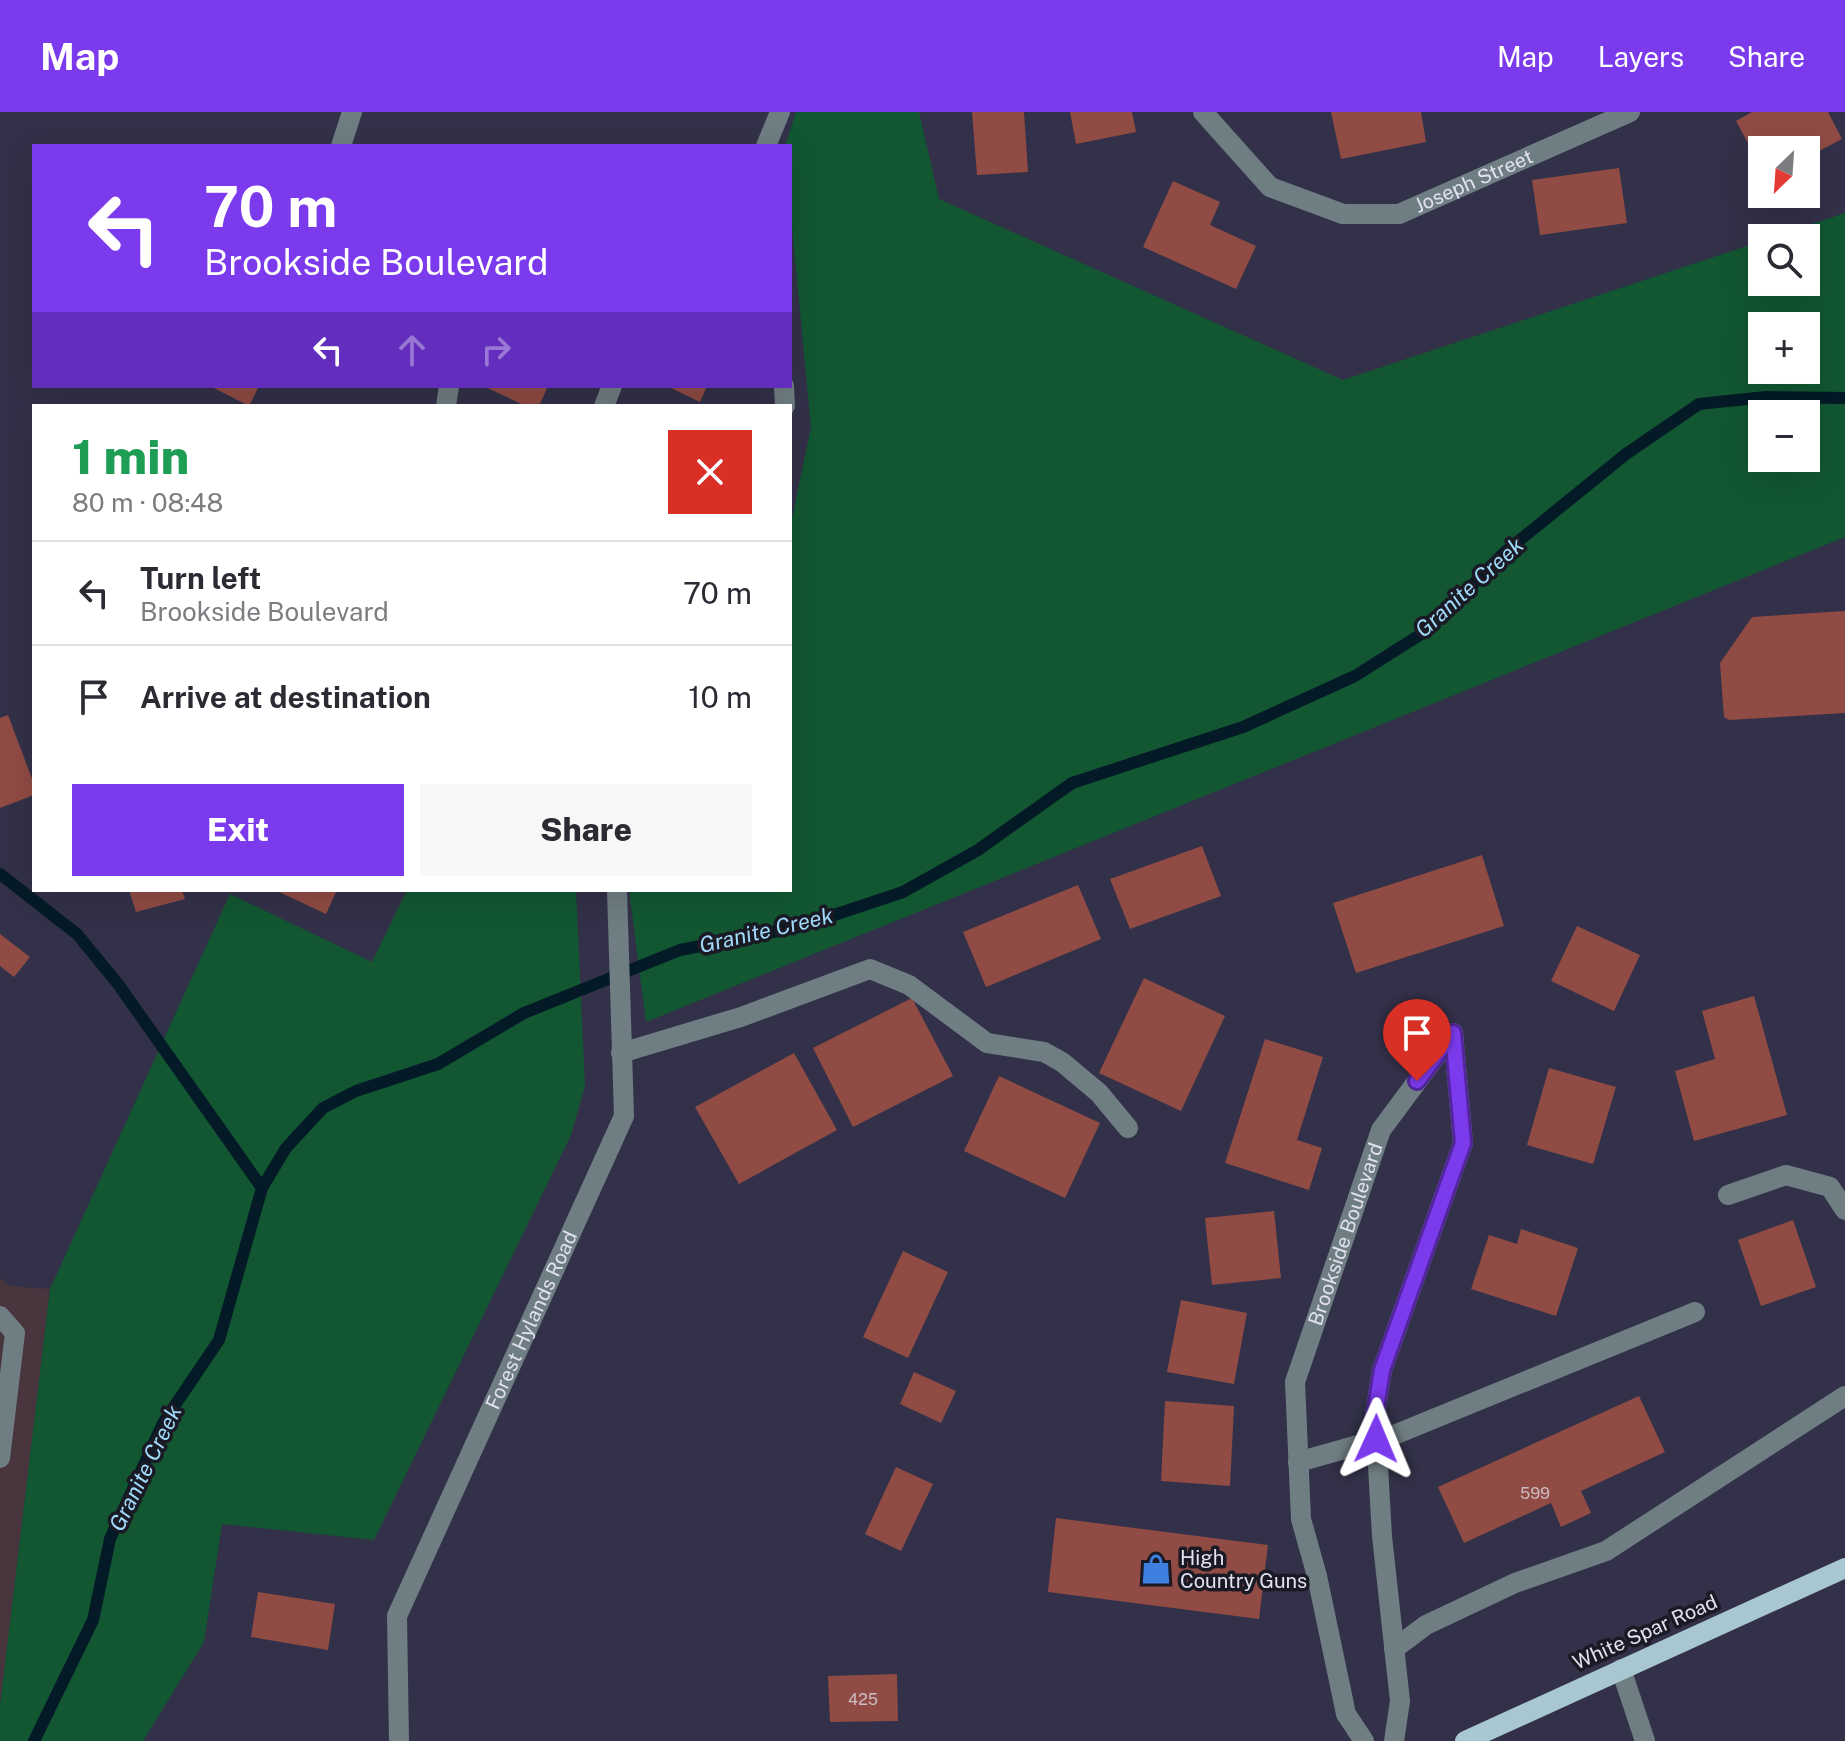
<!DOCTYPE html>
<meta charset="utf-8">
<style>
body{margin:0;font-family:"Public Sans",sans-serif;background:#f7f7f7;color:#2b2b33;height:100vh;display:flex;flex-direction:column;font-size:30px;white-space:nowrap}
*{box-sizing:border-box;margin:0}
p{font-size:26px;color:#7c7c81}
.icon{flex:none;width:44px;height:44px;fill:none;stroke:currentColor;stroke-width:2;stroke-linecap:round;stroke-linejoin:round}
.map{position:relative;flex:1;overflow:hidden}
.panel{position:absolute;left:32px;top:292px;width:760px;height:488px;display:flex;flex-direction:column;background:#fff;border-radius:0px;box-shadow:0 8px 32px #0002}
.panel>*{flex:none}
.guide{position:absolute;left:32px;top:32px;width:760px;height:244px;border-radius:0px;box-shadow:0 8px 32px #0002;background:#7c3aed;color:#fff;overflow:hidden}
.needle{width:52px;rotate:205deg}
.fabs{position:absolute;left:1748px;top:24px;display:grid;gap:16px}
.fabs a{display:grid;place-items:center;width:72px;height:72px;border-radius:0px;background:#fff;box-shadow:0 8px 32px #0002;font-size:40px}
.pin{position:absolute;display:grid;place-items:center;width:68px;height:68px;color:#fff;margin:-82px -34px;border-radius:50% 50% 50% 0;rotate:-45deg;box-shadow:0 0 8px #0007}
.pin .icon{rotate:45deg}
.me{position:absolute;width:88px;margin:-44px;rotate:1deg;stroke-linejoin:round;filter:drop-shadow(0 0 6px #0008)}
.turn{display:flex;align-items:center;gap:28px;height:168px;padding:0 40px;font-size:36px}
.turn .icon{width:104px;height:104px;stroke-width:2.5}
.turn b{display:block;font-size:56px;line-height:68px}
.lanes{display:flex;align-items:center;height:76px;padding:0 40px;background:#0003;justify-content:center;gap:40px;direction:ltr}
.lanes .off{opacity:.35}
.round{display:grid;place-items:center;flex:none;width:84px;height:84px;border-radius:0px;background:#f7f7f7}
.head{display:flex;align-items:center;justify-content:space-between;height:136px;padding:0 40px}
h1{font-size:48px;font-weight:800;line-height:60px;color:#1e9e55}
.button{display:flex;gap:16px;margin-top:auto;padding:16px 40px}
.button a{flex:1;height:92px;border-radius:0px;background:#7c3aed;color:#fff;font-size:32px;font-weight:800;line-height:92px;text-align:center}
.button a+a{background:#f7f7f7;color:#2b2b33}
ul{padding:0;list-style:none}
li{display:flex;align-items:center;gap:24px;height:104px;padding:0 40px;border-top:2px solid #e1e1e2}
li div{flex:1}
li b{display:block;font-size:30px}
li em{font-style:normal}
header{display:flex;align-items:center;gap:48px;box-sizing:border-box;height:112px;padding:0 40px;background:#7c3aed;color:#fff}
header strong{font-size:38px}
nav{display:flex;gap:44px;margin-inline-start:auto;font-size:28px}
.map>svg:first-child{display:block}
.industrial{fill:#48353e}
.green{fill:#125732;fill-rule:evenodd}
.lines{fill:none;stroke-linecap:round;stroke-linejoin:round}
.stream{stroke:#041b27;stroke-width:12}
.building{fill:#904b44}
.minor{stroke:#6f7e82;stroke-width:20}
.major{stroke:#a8c7d0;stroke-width:20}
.route-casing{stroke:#51269a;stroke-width:20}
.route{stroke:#7c3aed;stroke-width:14}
.labels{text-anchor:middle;stroke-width:7;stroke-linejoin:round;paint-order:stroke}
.number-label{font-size:16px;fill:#cdbcc5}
.street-label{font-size:20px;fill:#e1e1f0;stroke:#1a1a25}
.poi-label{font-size:20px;fill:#e1e1f0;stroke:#1a1a25;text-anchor:start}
.water-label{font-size:22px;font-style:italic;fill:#a0d9fa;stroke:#1a1a25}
</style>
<header>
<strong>Map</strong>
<nav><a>Map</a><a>Layers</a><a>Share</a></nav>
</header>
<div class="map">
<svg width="1845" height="1629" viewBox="0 0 1845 1629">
<rect width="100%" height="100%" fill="#323149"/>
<path class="industrial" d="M0 1166 10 1174 50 1177 0 1594Z"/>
<path class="green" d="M796 0H919L939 87 1343 268 1762 129V170H1806V126H1770L1845 101V425L646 910 629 778H790V416L811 315 790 94V34H785ZM1762 214H1806V258H1762ZM1762 302H1806V346H1762Z
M407 778H576L585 974 571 1023 374 1428 222 1412 204 1530 143 1629H0V1594L50 1177 230 782 372 850Z"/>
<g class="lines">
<path class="stream" d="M0 762 77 822 118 872 262 1076
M34 1629 93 1508 110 1427 163 1311 219 1228 262 1076 286 1036 323 996 356 979 438 952 524 901 680 838 798 815 903 780 978 738 1072 671 1243 615 1355 564 1426 519 1505 440 1626 342 1699 292 1766 285 1845 286"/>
</g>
<path class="building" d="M972 0H1024L1028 60 977 63Z
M1070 0H1132L1136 20 1076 32Z
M1331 0H1421L1426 30 1341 47Z
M1752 0H1828L1842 27 1806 46V38H1762V57L1736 9Z
M1619 56 1627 111 1540 123 1532 68Z
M1173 69 1220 90 1210 113 1256 134 1236 177 1143 135Z
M210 274H259L249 294Z
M483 274H548L539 294H526Z
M667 274H707L700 290Z
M1845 499V601L1729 608 1724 605 1720 551 1752 505Z
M8 603 34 672V683L0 696V606Z
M1202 734 1221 784 1130 817 1110 767Z
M1482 743 1504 814 1356 861 1333 791Z
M1078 773 1101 827 986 875 963 820Z
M129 778H182L185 787 136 800Z
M275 778H337L326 802Z
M1577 814 1640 843 1614 899 1551 869Z
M0 822 30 845 14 865 0 854Z
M1144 866 1225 904 1181 999 1099 961Z
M1754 884 1787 1003 1694 1029 1675 959 1715 947 1702 899Z
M912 886 953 964 853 1015 813 936Z
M1265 927 1323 945 1297 1028 1322 1036 1309 1078 1225 1051Z
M794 941 837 1018 739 1072 695 995Z
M1549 956 1616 975 1593 1052 1527 1033Z
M999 964 1100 1011 1065 1086 964 1039Z
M1274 1099 1281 1166 1212 1173 1205 1106Z
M1793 1108 1816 1175 1761 1194 1738 1128Z
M1521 1117 1578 1136 1556 1204 1471 1177 1489 1123 1517 1132Z
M903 1139 948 1160 908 1246 863 1225Z
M1181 1188 1247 1201 1234 1272 1167 1260Z
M914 1260 956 1279 941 1311 900 1292Z
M1639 1284 1665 1340 1581 1379 1591 1401 1561 1415 1551 1391 1464 1431 1438 1375Z
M1165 1289 1234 1294 1230 1374 1161 1369Z
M896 1355 933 1372 901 1439 865 1422Z
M1056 1406 1268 1433 1259 1507 1048 1480Z
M258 1480 335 1492 328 1538 251 1525Z
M897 1562 898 1609 830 1610 828 1564Z"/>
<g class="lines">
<g class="minor">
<path id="s1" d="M1203 0 1270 75 1343 102H1399L1630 0"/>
<path d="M341 34 352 0"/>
<path d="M766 34 780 0"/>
<path d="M784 274 785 294"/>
<path d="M446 294 449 274"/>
<path d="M604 294 612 274"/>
<path d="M621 941 741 905 870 857 909 873 987 931 1044 940 1062 950 1099 981 1128 1016"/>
<path d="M1728 1083 1786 1063 1830 1075 1845 1098"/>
<path d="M0 1204 15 1221 0 1346"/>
<path d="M1298 1350 1394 1323 1695 1200"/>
<path d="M1394 1537 1426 1513 1515 1471 1606 1439 1845 1284"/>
<path d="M1621 1557 1645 1629"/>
<path id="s2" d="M399 1629 397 1504 624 1004 617 778"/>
<path id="s3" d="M1364 1629 1346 1602 1317 1464 1301 1407 1295 1270 1381 1018 1453 921"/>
<path d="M1394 1629 1400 1589 1382 1424 1375 1302 1382 1258 1463 1031 1453 921"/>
</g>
<path class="major" d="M1465 1629 1845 1456"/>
</g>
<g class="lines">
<g class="route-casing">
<path id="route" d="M1376 1327 1375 1302 1382 1258 1463 1031 1453 921 1417 969"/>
</g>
<use href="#route" class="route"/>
</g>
<defs>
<g id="shop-bare" transform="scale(2.4)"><path d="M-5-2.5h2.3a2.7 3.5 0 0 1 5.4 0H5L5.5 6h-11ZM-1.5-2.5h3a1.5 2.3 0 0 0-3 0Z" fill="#3f7fe0" stroke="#1a1a25" stroke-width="2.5" paint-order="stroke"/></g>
</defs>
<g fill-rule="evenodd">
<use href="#shop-bare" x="1156" y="1457"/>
</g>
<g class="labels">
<g class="number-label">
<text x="1535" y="1387">599</text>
<text x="863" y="1593">425</text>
</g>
<g class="street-label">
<text dy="7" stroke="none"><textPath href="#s1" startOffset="316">Joseph Street</textPath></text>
<text dy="7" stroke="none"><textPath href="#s3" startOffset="526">Brookside Boulevard</textPath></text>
<text dy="7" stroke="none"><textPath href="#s2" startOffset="450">Forest Hylands Road</textPath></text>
<text transform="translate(1645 1520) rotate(-24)" y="7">White Spar Road</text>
</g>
<g class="poi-label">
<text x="1180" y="1453">High<tspan x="1180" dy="23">Country Guns</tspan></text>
</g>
<g class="water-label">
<text transform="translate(1469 475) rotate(-42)" y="8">Granite Creek</text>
<text transform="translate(766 818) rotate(-13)" y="8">Granite Creek</text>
<text transform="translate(145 1356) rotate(-64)" y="8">Granite Creek</text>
</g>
</g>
</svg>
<div class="fabs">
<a><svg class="needle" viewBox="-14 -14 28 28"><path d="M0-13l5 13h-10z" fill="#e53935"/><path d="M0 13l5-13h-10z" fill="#7c7c81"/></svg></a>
<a><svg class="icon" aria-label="search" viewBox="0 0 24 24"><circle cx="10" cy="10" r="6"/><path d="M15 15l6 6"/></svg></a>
<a>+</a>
<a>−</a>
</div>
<div class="pin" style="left:1417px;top:969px;background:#d93025"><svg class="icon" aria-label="arrive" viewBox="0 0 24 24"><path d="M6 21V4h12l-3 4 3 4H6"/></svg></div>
<svg class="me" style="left:1376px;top:1327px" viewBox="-20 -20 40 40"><path d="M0-17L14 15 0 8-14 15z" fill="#7c3aed" stroke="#fff" stroke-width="4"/></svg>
<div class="guide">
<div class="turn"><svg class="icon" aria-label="left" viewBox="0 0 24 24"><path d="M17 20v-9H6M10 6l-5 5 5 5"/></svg><div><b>70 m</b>Brookside Boulevard</div></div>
<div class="lanes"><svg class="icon" aria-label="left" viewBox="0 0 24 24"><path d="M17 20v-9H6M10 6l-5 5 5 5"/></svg><svg class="icon off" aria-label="ahead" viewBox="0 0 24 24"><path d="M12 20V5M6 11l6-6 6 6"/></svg><svg class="icon off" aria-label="right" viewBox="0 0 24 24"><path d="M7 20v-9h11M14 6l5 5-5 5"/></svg></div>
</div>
<section class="panel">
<div class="head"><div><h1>1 min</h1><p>80 m · 08:48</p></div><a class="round" style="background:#d93025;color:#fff"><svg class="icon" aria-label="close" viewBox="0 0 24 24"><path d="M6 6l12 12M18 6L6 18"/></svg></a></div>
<ul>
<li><svg class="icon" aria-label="left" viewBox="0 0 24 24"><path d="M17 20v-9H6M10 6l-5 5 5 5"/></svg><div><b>Turn left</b><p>Brookside Boulevard</p></div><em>70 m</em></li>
<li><svg class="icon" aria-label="arrive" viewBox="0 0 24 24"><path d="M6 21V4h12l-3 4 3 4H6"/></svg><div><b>Arrive at destination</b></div><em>10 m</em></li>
</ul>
<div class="button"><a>Exit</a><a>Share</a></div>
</section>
</div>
